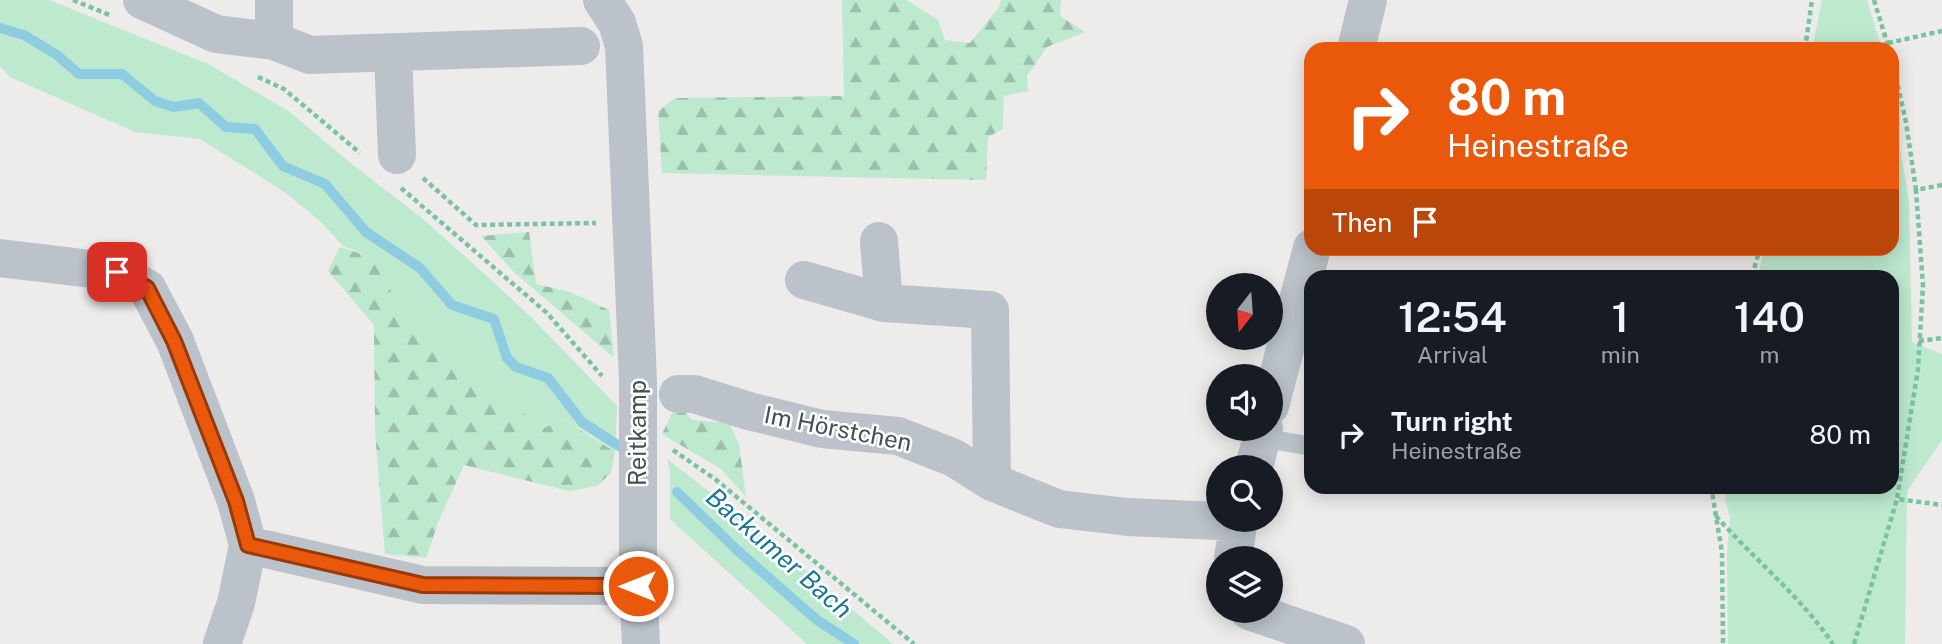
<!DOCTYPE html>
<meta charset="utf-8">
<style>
body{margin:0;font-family:"Public Sans",sans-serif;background:#20242c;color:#f1f3f6;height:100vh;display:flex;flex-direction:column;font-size:26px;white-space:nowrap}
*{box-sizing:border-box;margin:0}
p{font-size:23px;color:#9ea1a6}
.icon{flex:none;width:38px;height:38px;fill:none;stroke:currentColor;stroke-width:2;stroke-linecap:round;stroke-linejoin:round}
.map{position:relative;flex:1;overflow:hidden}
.sheet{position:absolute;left:1304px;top:270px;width:595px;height:224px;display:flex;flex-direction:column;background:#171b24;border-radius:21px;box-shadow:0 4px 18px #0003}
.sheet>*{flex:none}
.hud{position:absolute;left:1304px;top:42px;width:595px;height:214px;border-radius:21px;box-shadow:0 4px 18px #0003;background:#ea580c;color:#fff;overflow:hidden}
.needle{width:46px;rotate:197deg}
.tools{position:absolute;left:1206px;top:273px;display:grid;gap:14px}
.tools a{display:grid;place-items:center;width:77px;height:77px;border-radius:50%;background:#171b24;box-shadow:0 4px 18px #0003;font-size:35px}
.pin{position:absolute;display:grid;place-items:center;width:60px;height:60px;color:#fff;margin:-30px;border-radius:14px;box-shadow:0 4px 10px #0006}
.me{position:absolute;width:77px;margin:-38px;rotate:270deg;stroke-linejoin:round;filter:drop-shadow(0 0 5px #0008)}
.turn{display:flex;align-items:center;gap:24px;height:147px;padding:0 28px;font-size:32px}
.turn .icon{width:91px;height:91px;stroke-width:2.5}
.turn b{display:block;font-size:49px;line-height:60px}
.then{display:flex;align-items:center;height:66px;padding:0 28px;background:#0003;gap:14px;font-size:26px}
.eta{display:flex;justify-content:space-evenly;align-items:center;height:119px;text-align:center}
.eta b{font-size:42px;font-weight:600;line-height:49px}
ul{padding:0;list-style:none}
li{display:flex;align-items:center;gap:21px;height:91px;padding:0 28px}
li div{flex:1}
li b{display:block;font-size:26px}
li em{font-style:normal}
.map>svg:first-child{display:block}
.green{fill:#bde9cf}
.forest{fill:url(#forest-firs)}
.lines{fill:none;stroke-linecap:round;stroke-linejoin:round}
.stream{stroke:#8ecde1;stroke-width:10}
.path{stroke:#79c3a1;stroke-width:4.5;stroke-dasharray:5 3.5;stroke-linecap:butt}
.lane{stroke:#bbc2c9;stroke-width:19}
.street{stroke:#bbc2c9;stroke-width:38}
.route-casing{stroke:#983908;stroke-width:18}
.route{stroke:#ea580c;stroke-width:12}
.labels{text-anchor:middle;stroke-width:5;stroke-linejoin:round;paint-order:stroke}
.street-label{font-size:24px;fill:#464e56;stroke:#fff}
.water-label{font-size:26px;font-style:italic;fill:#1a7795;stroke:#fff}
</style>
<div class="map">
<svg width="1942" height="644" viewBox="0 0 1942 644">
<defs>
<pattern id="forest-firs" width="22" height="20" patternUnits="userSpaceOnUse" patternTransform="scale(1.75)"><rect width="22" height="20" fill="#bde9cf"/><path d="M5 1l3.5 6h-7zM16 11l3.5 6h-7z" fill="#9bbfab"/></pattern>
</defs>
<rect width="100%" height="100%" fill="#eeebeb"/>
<path class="green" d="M0 0H49L208 64 290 112 348 161 423 219 488 277 533 319 617 406 615 452 592 436 563 419 542 429 400 310 373 258 343 246 320 221 283 191 200 139 135 132 10 77 0 66Z
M1822 0H1867L1882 49H1812Z
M1892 103 1909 202 1912 342 1942 354V440L1907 491 1905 644H1728L1727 553 1730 517 1725 499V487L1892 486V276H1758L1764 249 1892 248Z
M667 459 760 531 893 644H807L670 519V470Z"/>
<path class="forest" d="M842 0H906L938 20 945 40 970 43 999 7 1001 0H1061L1060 16 1085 32 1047 47 1027 76 1028 91 1004 96 1003 129 988 137 986 180 662 173 658 111 675 98 844 96Z
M529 232 536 284 570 292 609 310 614 358 514 272 481 236Z
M340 247 374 258 400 310 542 429 563 419 615 452 611 473 597 486 569 491 464 465 439 520 426 558 385 554 375 432 374 325 328 271Z
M676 405 693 420 729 423 739 444 746 497 721 469 662 434Z"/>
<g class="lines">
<path class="stream" d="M0 28 24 35 57 55 79 74H122L155 101 174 107 199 103 226 127 255 129 283 166 325 184 366 232 420 268 452 305 494 319 507 358 516 367 548 378 582 422 619 446
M677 492 737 550 817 620 854 644"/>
<path class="path" d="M73 0 112 16
M1874 0 1889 49
M1888 43 1942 31
M1805 49 1812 0
M1892 60 1906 122 1916 190
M258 77 284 89 360 153
M423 178 476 225 596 223
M1942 185 1916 190 1923 286 1918 369 1897 499 1942 505
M401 188 547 313 602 376
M1752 276 1760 248
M1919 341 1942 338
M673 450 715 479 914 644
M1711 486 1722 552 1723 644
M1716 516C1754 559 1800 596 1833 644
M1854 644 1897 499"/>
<path class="lane" d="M1262 438 1311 446"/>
<path class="street" d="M142 0 216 34 274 41 310 55 581 46
M274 0V41
M602 0 617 23 624 46 638 382V586L641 644
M1356 49 1368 0
M393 54 397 155
M879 241 884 303
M0 258 117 272 147 288 175 341 236 501 248 545 236 603 222 644
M804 280 884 303 990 310 992 482
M678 394H694L749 411 822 429 898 436 954 458 992 482 1059 509 1128 517 1239 522
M1270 406 1312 248
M1254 467 1264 429
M248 545 423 585 638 586
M1233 558 1239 520
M1249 611 1346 644"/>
</g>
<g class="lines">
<g class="route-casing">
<path id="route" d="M117 272 147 288 174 341 236 501 248 545 423 585 638 586"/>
</g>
<use href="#route" class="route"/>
</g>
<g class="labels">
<g class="street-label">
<text transform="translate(838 429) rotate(11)" y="8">Im Hörstchen</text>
<text transform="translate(638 433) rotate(-90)" y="8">Reitkamp</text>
</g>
<g class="water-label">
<text transform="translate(779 553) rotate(41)" y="9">Backumer Bach</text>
</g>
</g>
</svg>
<div class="tools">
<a><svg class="needle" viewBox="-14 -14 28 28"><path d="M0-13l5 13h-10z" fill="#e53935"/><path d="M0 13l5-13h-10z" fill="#9ea1a6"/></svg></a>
<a><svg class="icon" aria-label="sound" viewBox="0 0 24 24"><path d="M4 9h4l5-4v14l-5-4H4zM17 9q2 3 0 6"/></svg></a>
<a><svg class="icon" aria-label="search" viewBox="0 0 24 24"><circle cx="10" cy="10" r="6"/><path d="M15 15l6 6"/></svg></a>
<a><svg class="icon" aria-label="layers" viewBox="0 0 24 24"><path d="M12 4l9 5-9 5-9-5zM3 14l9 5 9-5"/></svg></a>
</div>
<div class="pin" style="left:117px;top:272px;background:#d93025"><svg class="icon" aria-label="arrive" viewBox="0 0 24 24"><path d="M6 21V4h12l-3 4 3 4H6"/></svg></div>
<svg class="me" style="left:638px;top:586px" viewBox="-20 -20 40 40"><circle r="17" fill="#ea580c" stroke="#fff" stroke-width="3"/><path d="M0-11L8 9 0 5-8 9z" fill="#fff"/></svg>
<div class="hud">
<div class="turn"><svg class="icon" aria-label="right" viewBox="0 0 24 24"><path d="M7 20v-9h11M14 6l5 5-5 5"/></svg><div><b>80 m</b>Heinestraße</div></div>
<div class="then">Then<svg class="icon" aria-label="arrive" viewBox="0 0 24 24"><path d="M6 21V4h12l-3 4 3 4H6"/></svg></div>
</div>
<section class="sheet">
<div class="eta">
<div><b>12:54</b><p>Arrival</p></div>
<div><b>1</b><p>min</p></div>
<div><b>140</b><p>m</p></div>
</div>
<ul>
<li><svg class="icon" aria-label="right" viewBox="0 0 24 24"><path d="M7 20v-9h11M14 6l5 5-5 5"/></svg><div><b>Turn right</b><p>Heinestraße</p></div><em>80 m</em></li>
</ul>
</section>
</div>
